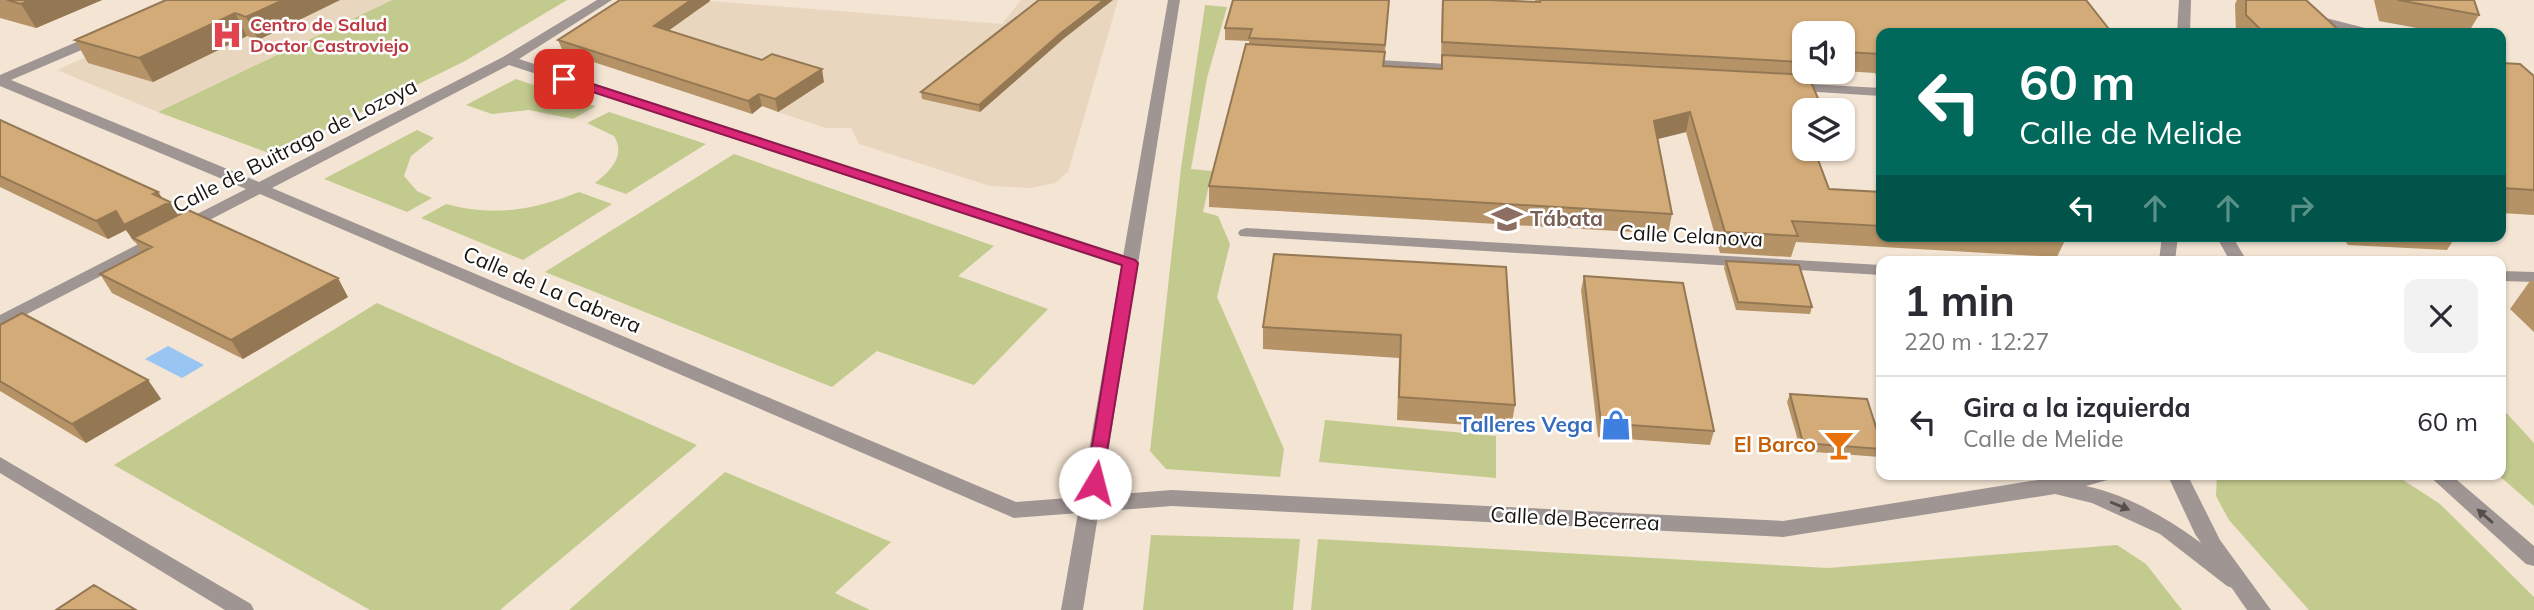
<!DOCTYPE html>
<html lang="es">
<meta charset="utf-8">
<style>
body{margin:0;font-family:Mulish,sans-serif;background:#f2f2f3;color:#2b2b33;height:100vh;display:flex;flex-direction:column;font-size:26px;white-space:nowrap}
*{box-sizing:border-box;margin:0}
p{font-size:23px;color:#7c7c81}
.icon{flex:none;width:38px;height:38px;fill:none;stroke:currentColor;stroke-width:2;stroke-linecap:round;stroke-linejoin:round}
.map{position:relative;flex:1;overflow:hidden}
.drawer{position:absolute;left:1876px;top:256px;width:630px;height:224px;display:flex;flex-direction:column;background:#fff;border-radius:14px;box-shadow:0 2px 5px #0004}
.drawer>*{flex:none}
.banner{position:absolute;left:1876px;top:28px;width:630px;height:214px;border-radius:14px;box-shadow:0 2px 5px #0004;background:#00695c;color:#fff;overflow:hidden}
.buttons{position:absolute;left:1792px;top:21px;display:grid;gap:14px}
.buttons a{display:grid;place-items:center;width:63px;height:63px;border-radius:14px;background:#fff;box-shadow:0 2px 5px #0004;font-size:35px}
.pin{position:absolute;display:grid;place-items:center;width:60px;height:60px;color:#fff;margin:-30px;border-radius:14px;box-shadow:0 4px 10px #0006}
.me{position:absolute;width:77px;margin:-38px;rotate:8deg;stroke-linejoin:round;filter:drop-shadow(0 0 5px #0008)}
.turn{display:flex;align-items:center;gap:24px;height:147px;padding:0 28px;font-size:32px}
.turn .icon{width:91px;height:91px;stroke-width:2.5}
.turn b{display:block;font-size:49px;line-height:60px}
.lanes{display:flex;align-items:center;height:66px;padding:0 28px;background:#0003;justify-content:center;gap:35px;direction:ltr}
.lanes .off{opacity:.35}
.round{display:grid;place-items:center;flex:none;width:74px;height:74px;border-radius:14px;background:#f2f2f3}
.summary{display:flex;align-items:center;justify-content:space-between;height:119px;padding:0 28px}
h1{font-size:42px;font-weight:700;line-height:52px}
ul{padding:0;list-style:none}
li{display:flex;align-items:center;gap:21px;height:91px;padding:0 28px;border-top:2px solid #e1e1e2}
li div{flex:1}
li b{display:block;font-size:26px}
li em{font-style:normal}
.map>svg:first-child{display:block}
.built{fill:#e9d6bf}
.green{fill:#c3ca8e}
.water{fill:#99c5f3}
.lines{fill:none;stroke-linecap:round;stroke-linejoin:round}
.minor{fill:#9f9593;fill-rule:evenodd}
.tertiary{fill:#9f9593;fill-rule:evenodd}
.wall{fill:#b59367}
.shaded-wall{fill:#947854}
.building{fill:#d3ab78;stroke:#947854;stroke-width:2}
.oneway{fill:#554f4a}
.route{fill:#db2777;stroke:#8e194d;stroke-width:2}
.labels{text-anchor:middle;stroke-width:5;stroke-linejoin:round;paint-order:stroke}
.far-health-label{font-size:18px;font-weight:bold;fill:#be3a42;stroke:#fff;text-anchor:start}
.street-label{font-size:21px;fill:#19150f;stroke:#fff}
.education-label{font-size:21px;font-weight:bold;fill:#785e54;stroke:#fff;text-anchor:start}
.shop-label{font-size:21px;font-weight:bold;fill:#366cbe;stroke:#fff;text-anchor:end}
.food-label{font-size:21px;font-weight:bold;fill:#c56008;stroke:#fff;text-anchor:end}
</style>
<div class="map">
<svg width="2534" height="610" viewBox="0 0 2534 610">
<rect width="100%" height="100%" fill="#f3e4d3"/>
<path class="built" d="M214 0H392L158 112 57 70Z
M1021 0H1118L1068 172 1055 183 1031 188 990 186 859 144 851 128H826L778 112 824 82 658 38 710 1 1002 24Z"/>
<path class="green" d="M392 0H567L465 61 274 155 158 112Z
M1205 5 1227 7 1207 78 1191 169 1212 171 1203 212 1218 216 1230 244 1217 297 1284 449 1280 477 1166 469 1150 451 1181 168Z
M516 79 595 106H596L573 119 529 110 492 114 466 105Z
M609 112 706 144 626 194 595 183C611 171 626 155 614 136L587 123Z
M417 130 434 138 411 156 404 176 417 191 432 198 407 212 324 179Z
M734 154 994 246 958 276 1048 309 974 385 877 351 832 387 545 272Z
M579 192 612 204 523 260 421 218 446 204C494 217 534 210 579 192Z
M377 303 697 445 500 610H370L114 465Z
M2501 407 2534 443V506L2497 474H2501Z
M1325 420 1496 436V478L1319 462Z
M725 472 891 542 835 593 870 610H569Z
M2217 474H2394L2440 504 2534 597V610H2309L2229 520 2216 496Z
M1151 535 1300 539 1293 610H1143Z
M1318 539 1828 568 2117 545 2146 564 2182 610H1311Z"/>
<path class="water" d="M168 346 204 365 182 378 145 359Z"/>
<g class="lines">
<path class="minor" d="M597 0H612L519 59 1136 259 1138 263 1130 268 1124 267 509 65 272 188 1016 502 1172 490 1783 521 2075 474H2114L2111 479 2086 486C2146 499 2195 538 2243 574L2246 580 2243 586 2235 589 2227 586 2160 534 2092 503 2055 494 1783 537 1172 506 1014 518 260 194 0 328V315L246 189 0 86V75L95 34H105V40L11 80 259 182 503 57Z
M2310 14 2373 30 2375 33H2353L2305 21V15Z
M1361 59 1465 65 1472 69 1465 73 1356 66 1354 63Z
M1790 83 1881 88V96L1785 90V84Z
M1246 228 1881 265V275L1240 236 1238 233 1240 230Z
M2501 271 2534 272V282L2501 281Z
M0 457 251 604 254 610H225L0 473Z"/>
<path class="tertiary" d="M1168 0H1180L1083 610H1061Z
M2179 0H2191L2190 33H2177Z
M2162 236H2178L2175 261H2159Z
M2216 236H2232L2247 261H2230Z
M2167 474H2187L2220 540 2271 610H2247L2240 600 2195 534Z
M2427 474H2450L2534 546V566L2526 564Z"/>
</g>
<path class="wall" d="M0 0H102L36 28 0 18Z
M166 0H340L258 40 247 36 153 82 88 63 75 40Z
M620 0H710V1L668 31 824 82 778 112 762 106 752 114 563 52 558 40Z
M1389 0 1384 66 1441 69 1442 0H1488L1536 2 1535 0H2086L1881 33V86L1875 73 1843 71V33H1804V69H1800L1798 74 1804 110V149H1826V150L1814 149 1829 189 1881 192V236H2067L2057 257 1796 242 1791 257 1720 253 1686 132 1657 139 1672 214 1668 234 1209 207V186L1249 44V41L1225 40V28Z
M2237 0H2306L2342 33H2236L2235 4Z
M2374 0H2474L2479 15 2468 33H2444L2379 21Z
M1062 40 980 112 922 99 921 92Z
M2501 63 2534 76V215L2501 213Z
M0 120 158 192 163 199 178 215 348 297 243 359 112 293 100 274 142 252 136 243 126 230 108 239 0 187Z
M2341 236H2456L2447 250 2348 245Z
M1726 261 1812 307 1810 314 1736 310 1724 268Z
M1506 267 1515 405 1511 428 1397 420 1399 358 1263 349V327Z
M1584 276 1714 431 1710 445 1598 437 1581 290Z
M2530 281H2534V332L2510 309Z
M0 325 148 380 161 399 86 443 0 391Z
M1790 394 1881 443 1880 457 1801 451 1787 402Z"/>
<path class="shaded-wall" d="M30 0H102L36 28 21 4Z
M283 0H340L258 40 246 17Z
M691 0H710V1L658 38 654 26Z
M1104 0H1113L1062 40 980 112 979 105 1061 33Z
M235 13 247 36 153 82 139 58Z
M822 69 824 82 778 112 775 99Z
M759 94 762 106 752 114 748 101Z
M1690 112 1686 132 1650 141 1654 121Z
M158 192 166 204 170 202 181 220 133 238 135 243 126 230 108 239 96 221Z
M338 278 348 297 243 359 231 340Z
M148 380 161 399 86 443 72 424Z"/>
<path class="building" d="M7 0H30L21 4Z
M166 0H283L246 17 235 13 139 58 75 40Z
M620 0H691L654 26 762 60 772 54 822 69 775 99 759 94 748 101 558 40Z
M1039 0H1104L1061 33 979 105 921 92Z
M1233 0H1389L1385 45 1249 38 1252 29 1225 28Z
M1443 0H1488L1540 2V0H2086L2112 33H1881V55V54L1843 52V33H1804V50L1797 49 1802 62 1442 42Z
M2246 0H2306L2342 33H2264L2246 15Z
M2398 0H2474L2479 15Z
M1246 44 1385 52 1383 66 1442 69V55L1808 75 1823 110H1804V149H1814L1829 189 1881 192V226L1792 221 1798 236 1725 232 1690 112 1654 121 1672 214 1209 186Z
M2501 63 2520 64 2534 76V190L2501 188Z
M0 120 158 192 153 194 170 202 124 225 116 211 96 221 0 176Z
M188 210 338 278 231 340 100 274 152 247 133 238Z
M1274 254 1506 267 1515 405 1399 397 1401 335 1263 327Z
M1726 261 1799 265 1812 307 1738 302Z
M1584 276 1683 283 1714 431 1601 423Z
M22 313 148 380 72 424 0 381V325Z
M1790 394 1867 399 1881 443V449L1803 443Z
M94 585 136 610H56Z"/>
<defs><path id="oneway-solid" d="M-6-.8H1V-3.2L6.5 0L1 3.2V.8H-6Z" transform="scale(1.75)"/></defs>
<g class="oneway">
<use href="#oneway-solid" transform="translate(2120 506) rotate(22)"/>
<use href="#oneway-solid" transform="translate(2485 516) rotate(-139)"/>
</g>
<path class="route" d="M559 76H568L1135 260 1138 263 1101 488H1088L1086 483 1122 265 559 81Z"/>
<defs>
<g id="hospital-bare" transform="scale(2.415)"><path d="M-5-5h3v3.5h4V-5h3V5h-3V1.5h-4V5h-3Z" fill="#e0444e" stroke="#fff" stroke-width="2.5" paint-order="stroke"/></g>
<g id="school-bare" transform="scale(2.415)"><path d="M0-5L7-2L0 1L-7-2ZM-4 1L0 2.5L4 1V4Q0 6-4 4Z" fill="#8d6e63" stroke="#fff" stroke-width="2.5" paint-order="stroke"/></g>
<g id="shop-bare" transform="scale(2.415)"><path d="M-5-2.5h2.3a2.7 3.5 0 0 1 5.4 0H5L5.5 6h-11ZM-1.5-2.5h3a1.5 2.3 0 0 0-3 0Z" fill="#3f7fe0" stroke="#fff" stroke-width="2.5" paint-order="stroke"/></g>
<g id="bar-bare" transform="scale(2.415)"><path d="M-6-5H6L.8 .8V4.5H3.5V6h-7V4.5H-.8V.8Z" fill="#e8710a" stroke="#fff" stroke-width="2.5" paint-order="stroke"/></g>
</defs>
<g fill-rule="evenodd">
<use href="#hospital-bare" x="227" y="35"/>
<use href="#school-bare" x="1507" y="219"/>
<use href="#shop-bare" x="1616" y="425"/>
<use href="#bar-bare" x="1839" y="445"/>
</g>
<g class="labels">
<g class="far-health-label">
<text x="250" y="31">Centro de Salud<tspan x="250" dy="21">Doctor Castroviejo</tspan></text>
</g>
<g class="street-label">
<text transform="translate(295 146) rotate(-27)" y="7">Calle de Buitrago de Lozoya</text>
<text transform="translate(1691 236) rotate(3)" y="7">Calle Celanova</text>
<text transform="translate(552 290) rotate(23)" y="7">Calle de La Cabrera</text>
<text transform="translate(1575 519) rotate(3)" y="7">Calle de Becerrea</text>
</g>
<g class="education-label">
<text x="1530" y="226">Tábata</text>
</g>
<g class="shop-label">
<text x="1593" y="432">Talleres Vega</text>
</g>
<g class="food-label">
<text x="1816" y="452">El Barco</text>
</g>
</g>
</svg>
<div class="buttons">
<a><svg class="icon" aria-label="sound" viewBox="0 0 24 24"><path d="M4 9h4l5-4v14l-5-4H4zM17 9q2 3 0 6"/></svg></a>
<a><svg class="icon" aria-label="layers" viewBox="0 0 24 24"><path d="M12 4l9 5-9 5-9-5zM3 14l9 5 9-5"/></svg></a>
</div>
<div class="pin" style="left:564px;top:79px;background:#d93025"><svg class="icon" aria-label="arrive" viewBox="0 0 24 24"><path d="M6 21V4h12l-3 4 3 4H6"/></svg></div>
<svg class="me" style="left:1095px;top:483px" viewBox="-20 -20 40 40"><circle r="19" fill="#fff"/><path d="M0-13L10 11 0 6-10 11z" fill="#db2777"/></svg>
<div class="banner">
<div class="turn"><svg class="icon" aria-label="left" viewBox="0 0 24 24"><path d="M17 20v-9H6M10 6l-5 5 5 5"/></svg><div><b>60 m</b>Calle de Melide</div></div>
<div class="lanes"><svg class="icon" aria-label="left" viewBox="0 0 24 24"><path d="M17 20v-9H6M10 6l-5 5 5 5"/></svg><svg class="icon off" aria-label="ahead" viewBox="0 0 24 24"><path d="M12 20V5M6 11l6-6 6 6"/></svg><svg class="icon off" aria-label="ahead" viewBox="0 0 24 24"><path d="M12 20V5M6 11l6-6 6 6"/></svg><svg class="icon off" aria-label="right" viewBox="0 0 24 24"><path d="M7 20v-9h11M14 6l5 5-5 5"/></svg></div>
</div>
<section class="drawer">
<div class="summary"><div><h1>1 min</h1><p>220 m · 12:27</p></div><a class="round"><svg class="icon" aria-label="close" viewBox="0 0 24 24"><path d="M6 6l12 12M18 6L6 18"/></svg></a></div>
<ul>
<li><svg class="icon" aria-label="left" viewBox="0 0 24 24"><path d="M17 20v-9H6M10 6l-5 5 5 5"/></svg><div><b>Gira a la izquierda</b><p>Calle de Melide</p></div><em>60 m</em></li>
</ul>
</section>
</div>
